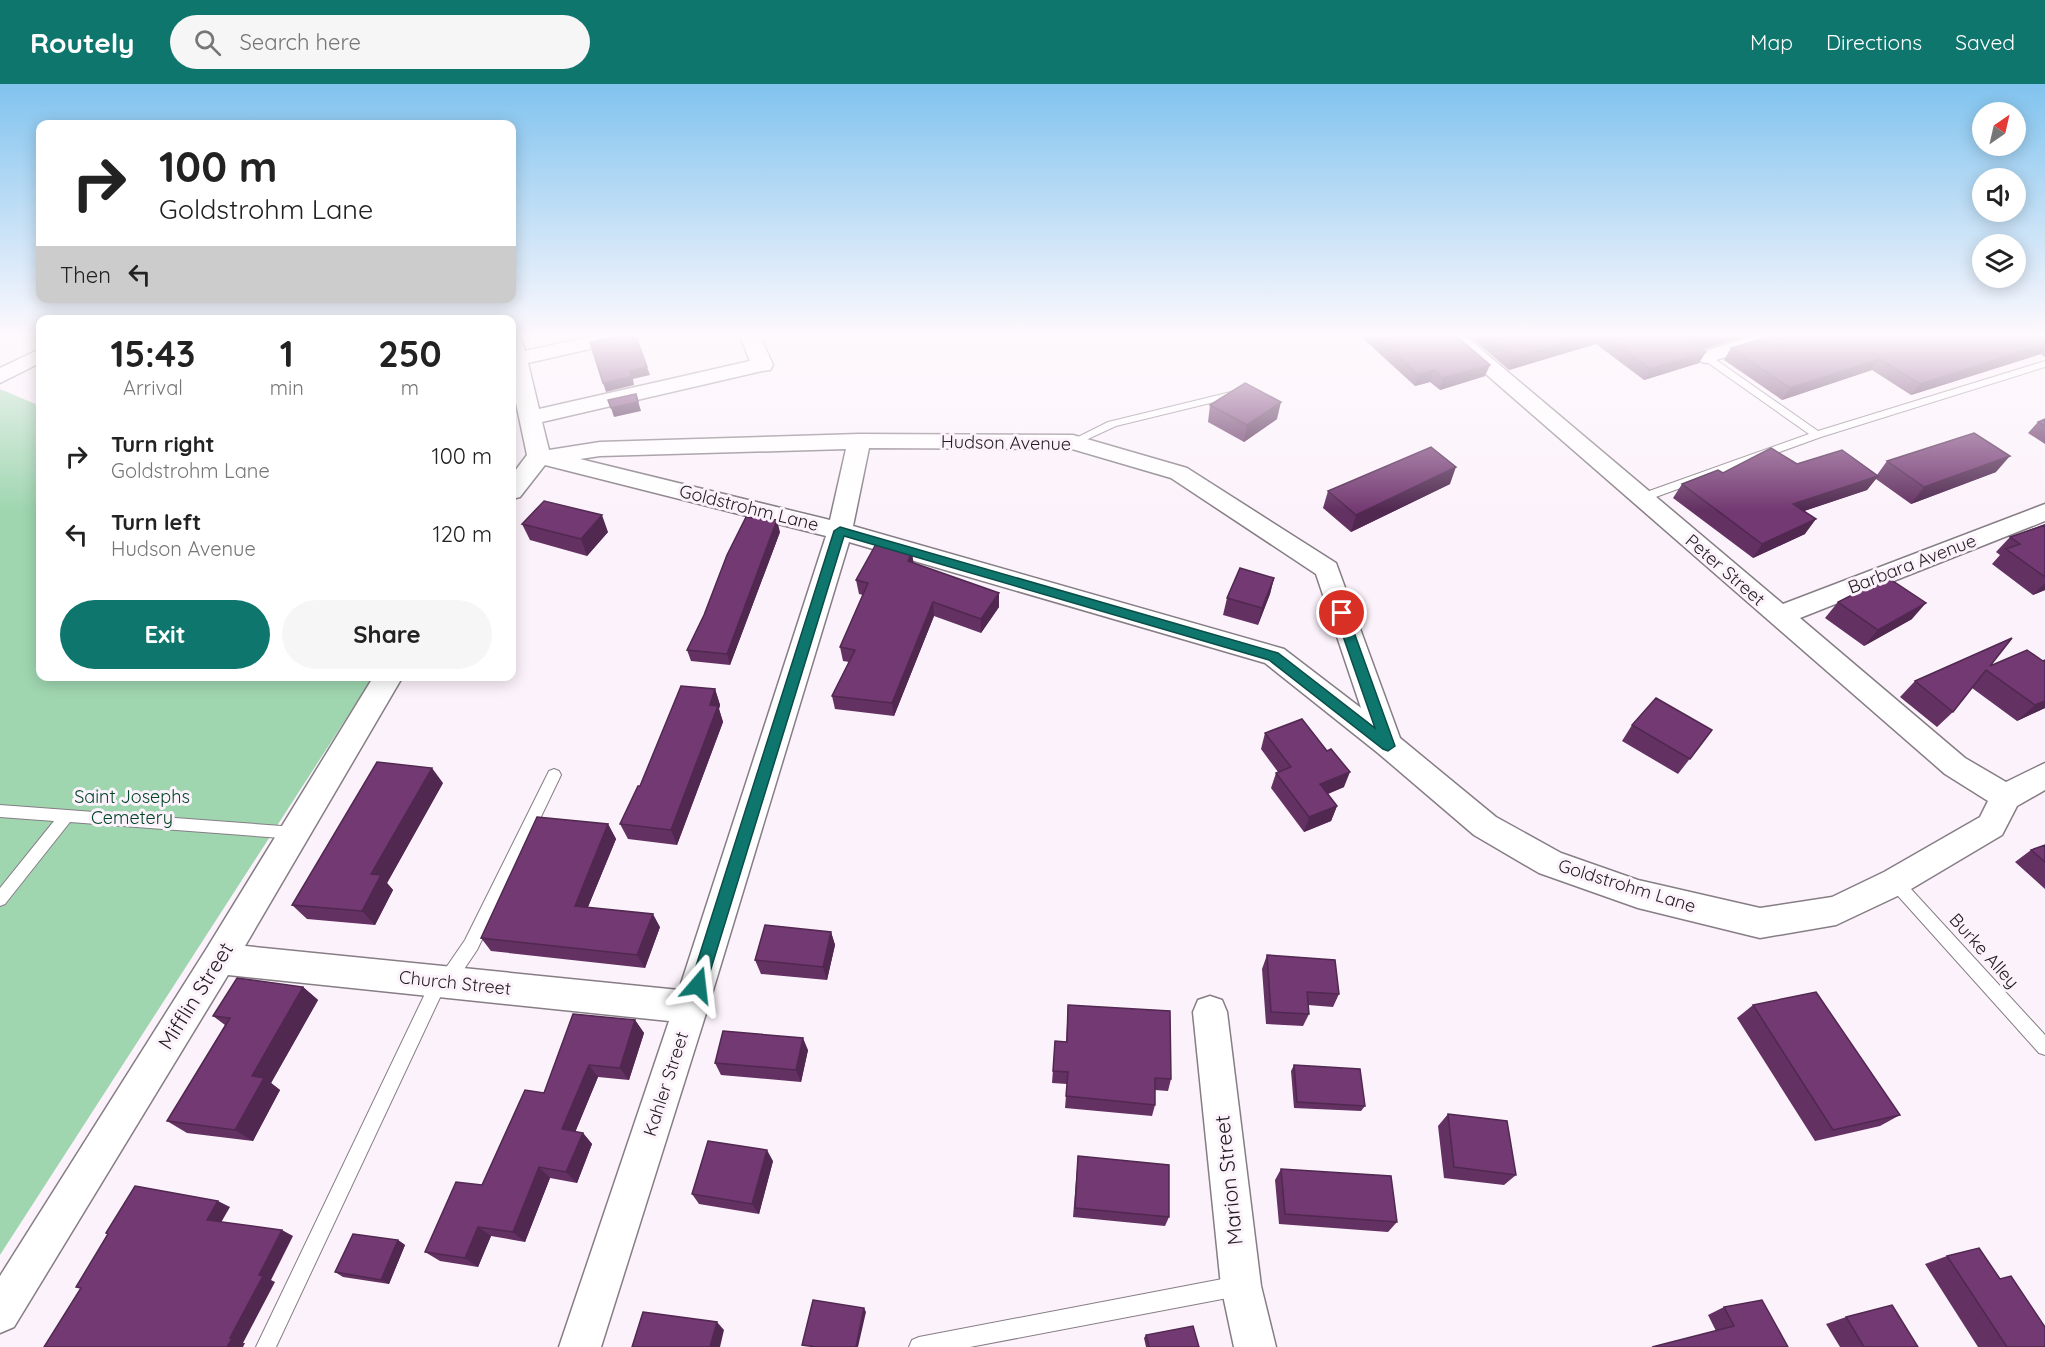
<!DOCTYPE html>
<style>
body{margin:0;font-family:Quicksand,sans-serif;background:#f6f6f6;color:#222;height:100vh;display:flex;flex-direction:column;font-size:22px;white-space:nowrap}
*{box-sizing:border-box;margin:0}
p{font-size:20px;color:#767676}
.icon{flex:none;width:33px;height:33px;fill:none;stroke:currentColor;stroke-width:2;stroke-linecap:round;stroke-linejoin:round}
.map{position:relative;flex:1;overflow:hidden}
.details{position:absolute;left:36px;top:231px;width:480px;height:366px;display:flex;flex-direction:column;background:#fff;border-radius:12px;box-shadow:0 3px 15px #0003}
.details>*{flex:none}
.guide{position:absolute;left:36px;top:36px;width:480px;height:183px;border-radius:12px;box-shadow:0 3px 15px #0003;background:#fff;color:#222;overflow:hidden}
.needle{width:39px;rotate:34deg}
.fabs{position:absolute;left:1972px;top:18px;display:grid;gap:12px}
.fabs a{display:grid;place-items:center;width:54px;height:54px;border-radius:50%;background:#fff;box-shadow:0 3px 15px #0003;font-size:30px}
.pin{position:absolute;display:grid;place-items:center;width:51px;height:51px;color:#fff;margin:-26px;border:3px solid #fff;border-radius:50%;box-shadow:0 2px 6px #0007}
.me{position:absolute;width:66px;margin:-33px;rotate:17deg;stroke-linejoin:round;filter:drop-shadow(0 0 4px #0008)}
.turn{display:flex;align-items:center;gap:21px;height:126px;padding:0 24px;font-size:27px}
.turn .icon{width:78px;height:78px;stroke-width:2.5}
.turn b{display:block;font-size:42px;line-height:51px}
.then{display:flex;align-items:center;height:57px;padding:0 24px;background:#0003;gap:12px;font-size:22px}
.eta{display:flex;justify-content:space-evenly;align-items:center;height:102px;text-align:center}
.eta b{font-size:36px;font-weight:700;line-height:42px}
.action{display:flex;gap:12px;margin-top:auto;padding:12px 24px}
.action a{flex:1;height:69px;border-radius:36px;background:#0f766e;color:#fff;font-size:24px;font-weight:700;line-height:69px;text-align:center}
.action a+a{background:#f6f6f6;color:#222}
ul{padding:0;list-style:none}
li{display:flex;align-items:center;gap:18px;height:78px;padding:0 24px}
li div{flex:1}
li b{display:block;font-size:22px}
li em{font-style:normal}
header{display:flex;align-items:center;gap:36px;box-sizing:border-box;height:84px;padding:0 30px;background:#0f766e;color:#fff}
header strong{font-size:28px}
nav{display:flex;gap:33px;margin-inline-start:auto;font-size:21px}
.search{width:420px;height:54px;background:#f6f6f6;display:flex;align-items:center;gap:15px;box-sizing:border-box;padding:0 21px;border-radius:33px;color:#767676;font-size:22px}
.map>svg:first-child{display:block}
.green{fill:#9fd6b0}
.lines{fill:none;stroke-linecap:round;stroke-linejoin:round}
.service-casing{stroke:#867d85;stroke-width:2}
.minor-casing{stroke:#867d85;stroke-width:3}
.service{fill:#fff;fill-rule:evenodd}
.minor{fill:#fff;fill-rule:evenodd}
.wall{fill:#633162}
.shaded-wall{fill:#502850}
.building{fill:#733972;stroke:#502850;stroke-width:1.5}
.route{fill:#0f766e;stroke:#0a4d48;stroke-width:1.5}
.labels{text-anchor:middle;stroke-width:6;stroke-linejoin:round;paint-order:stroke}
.street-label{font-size:18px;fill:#1f1b1e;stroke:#fcf2fb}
.park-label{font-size:18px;fill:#014624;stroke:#fcf2fb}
.near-street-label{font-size:21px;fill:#1f1b1e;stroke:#fcf2fb}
</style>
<header>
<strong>Routely</strong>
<div class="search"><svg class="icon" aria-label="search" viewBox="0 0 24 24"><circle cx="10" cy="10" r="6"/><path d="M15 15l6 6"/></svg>Search here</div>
<nav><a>Map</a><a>Directions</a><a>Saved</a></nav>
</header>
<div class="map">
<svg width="2045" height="1263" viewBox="0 0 2045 1263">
<rect width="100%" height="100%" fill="#fcf2fb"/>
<path class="green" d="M0 305 40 322V592L373 593 0 1171Z"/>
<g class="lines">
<g class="service-casing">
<path id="service" d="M1667 250H1679L1818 347 2045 277V283L1821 353 1642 418 1638 417V411L1809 350Z
M1235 307 1240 310 1239 312 1116 342 1077 360 1073 361 1068 358 1108 338Z
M554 685 559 687 561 691 477 866 452 903 444 905 276 1263H256L433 893 441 891 465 856 549 687Z
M0 721 295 743 300 745 302 749 300 753 295 755 70 738 5 820 0 822V804L54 737 0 733Z
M1895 791 1900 793 2045 951V971L2039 969 1890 803 1887 798 1890 793Z
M1238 1192 1245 1195 1248 1202 1245 1209 1238 1212 970 1263H909L912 1256 919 1253Z"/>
</g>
<g class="minor-casing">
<path id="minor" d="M512 250 519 251 525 267 602 250H641L638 254 528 279 539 325 750 277 739 250H759L773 281 770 286 762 287 542 338 549 366 600 358 859 350 1073 351 1187 384 1336 479 1400 654 1496 733 1561 769 1638 796 1760 824 1832 813 1884 788 1980 733 1988 717 1945 690 1440 250H1463L1783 520 2045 420V437L1800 534 1965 674 2006 698 2045 679V706L2017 722 2002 751 1906 808 1836 841 1760 854 1638 824 1539 789 1474 751 1378 669 1265 579 849 458 708 923 601 1263H559L669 937 228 891 14 1243 0 1249V1192L207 864 374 592H403L245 862 679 906 826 452 545 381 520 413 512 415V391L527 371 512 300ZM869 364 1072 365 1171 394 1316 490 1361 624 1284 565 853 442ZM846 365 830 436 580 375 600 372Z
M1760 250H1792L1789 254 1706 279 1699 277 1695 273 1699 269Z
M40 265V279L0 299V284Z
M1210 912 1222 916 1227 928 1261 1202 1276 1263H1234L1221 1202 1193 928 1198 916Z"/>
</g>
<use href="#service" class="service"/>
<use href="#minor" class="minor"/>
</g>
<path class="wall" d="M1358 250H1454L1485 292 1440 306 1430 298 1415 302Z
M1467 250H1752L1704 265 1700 262 1699 279 1644 296 1596 260 1509 286Z
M2045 250V273L2041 270 1911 311 1872 286 1782 316 1724 276 1731 264Z
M1210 321 1277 335 1244 358 1208 338Z
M2045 335V360L2028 349 2038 338Z
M1887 377 1996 388 1911 420 1876 395 1867 406 1804 427 1805 450 1753 474 1673 414 1682 400 1723 389 1797 380 1877 391Z
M1450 400 1351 448 1323 424 1328 407Z
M522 440 608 448 587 472 530 456Z
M2045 440V506L2033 511 1992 480 2000 471 1996 468 2010 453Z
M780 448 730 581 691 577 687 566 704 531Z
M913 479 999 523 981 549 934 532 894 632 835 625 832 612 849 578 843 577 840 563 863 511 859 510 856 496Z
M1274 494 1270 510 1258 541 1223 531 1227 514Z
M1838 518 1912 535 1864 562 1825 534Z
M2043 577 2045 624 2017 637 1972 604 1953 628 1937 643 1900 613 1915 597 1990 582Z
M715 605 720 621 719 625 723 638 677 761 628 755 620 740 640 702Z
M1632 641 1712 646 1678 690 1622 657Z
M1265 649 1344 703 1328 710 1337 722 1331 737 1304 748 1271 704 1276 689 1278 688 1261 665Z
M443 699 387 799 393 806 375 841 307 835 292 821Z
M608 740 616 755 588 823 660 843 645 884 491 867 481 854Z
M2045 761V805L2015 778 2031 766Z
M831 848 835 861 827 896 761 890 755 876Z
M1267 871 1339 910 1333 923 1308 921 1309 930 1303 942 1266 940 1262 885Z
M303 903 318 916 271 999 280 1006 253 1057 187 1049 167 1037 225 941 213 932Z
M1068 921 1171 995 1168 1007 1155 1006V1021L1152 1032 1065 1024 1067 1000 1052 999 1055 957 1066 958Z
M1753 921 1900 1031 1880 1042 1815 1057 1737 934Z
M635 936 644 949 629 996 598 993 575 1048 583 1049 592 1060 577 1099 550 1094 525 1158 491 1152 478 1183 440 1177 425 1168 482 1101 544 1009Z
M808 966 801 998 721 991 715 979Z
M1294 981 1365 1022 1361 1027 1294 1024 1291 987Z
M1448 1030 1516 1091 1504 1101 1444 1094 1438 1042Z
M1078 1072 1169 1133 1165 1142 1073 1133Z
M773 1077 759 1130 699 1120 692 1110Z
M1281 1085 1397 1138 1388 1148 1279 1140 1275 1096Z
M398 1156 405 1161 389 1200 343 1193 335 1188Z
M1947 1172 2000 1195 2045 1263H1978L1925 1180Z
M1724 1223 1788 1263 1716 1247 1708 1231Z
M1846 1233 1918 1263H1840L1826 1240Z
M1146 1251 1199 1263H1146L1144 1254Z"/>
<path class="shaded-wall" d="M1597 250H1601L1596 260 1509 286 1513 274Z
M1721 250H1752L1704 265 1711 253Z
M2045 260V265L2041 270 1911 311 1920 300Z
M1706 268 1699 279 1644 296 1650 285Z
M1880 275 1872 286 1782 316 1790 304Z
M1490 281 1485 292 1440 306 1443 294Z
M647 283 650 291 633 295 634 301 606 308 603 299 630 287Z
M1434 286 1430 298 1415 302 1418 291Z
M636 310 641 327 614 333 611 324Z
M1281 318 1277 335 1244 358 1247 341Z
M2010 372 1996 388 1911 420 1924 403Z
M1456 383 1450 400 1351 448 1356 431Z
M1878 392 1867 406 1783 434 1793 420Z
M602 431 608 448 587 472 581 455Z
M1816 435 1805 450 1753 474 1762 460Z
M777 436 780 448 730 581 727 570Z
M912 468 914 482 908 477Z
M1274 494 1270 510 1258 541 1262 524Z
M2045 499V506L2033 511Z
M999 509V523L981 549V535Z
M933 518 934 532 894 632 892 619Z
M1926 519 1912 535 1864 562 1878 546Z
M715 605 720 621 719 625 723 638 677 761 671 746Z
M2045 617V624L2017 637 2035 621Z
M432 684 443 699 387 799 393 806 375 841 362 827 371 790Z
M1350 688 1344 703 1315 715 1320 700Z
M1337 722 1331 737 1304 748 1309 733Z
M608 740 616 755 583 835 575 822Z
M653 830 660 843 645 884 637 871Z
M831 848 835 861 827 896 823 883Z
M303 903 318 916 271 999 280 1006 253 1057 235 1046 252 992Z
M635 936 644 949 629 996 620 984Z
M803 954 808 966 801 998 796 986Z
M589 981 598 993 572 1056 562 1045Z
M583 1049 592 1060 577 1099 566 1088Z
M767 1066 773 1077 759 1130 752 1120Z
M539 1083 550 1094 525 1158 513 1148Z
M218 1117 230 1123 219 1142 207 1136Z
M478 1143 491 1152 478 1183 465 1174Z
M282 1146 293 1152 271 1196 275 1198 243 1259H245L243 1263H227L230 1254 259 1191Z
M398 1156 405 1161 389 1200 381 1196Z
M864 1224 866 1228 858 1263H856Z
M717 1238 724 1246 720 1263H710Z"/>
<path class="building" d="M627 250H635L647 283 630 287 631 293 603 299 590 258Z
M1374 250H1454L1490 281 1443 294 1434 286 1418 291Z
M1484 250H1597L1513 274Z
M1603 250H1685L1700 260V263L1706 268 1650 285Z
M1706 250H1721L1711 253Z
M1778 250H2045V260L1920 300 1880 275 1790 304 1731 264Z
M1245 299 1281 318 1247 341 1210 321Z
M636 310 638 318 611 324 608 316Z
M2045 335V342L2038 338Z
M1974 349 2010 372 1924 403 1887 377Z
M1431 363 1456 383 1356 431 1328 407Z
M1771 364 1797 380 1842 366 1878 392 1793 420 1816 435 1762 460 1682 400 1718 386 1723 389Z
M544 417 602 431 581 455 522 440Z
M746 433 777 436 727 570 687 566 704 531 727 471Z
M2045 441V493L2006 465 2020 460 2010 453Z
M876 460 912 468 908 477 999 509 981 535 933 518 892 619 832 612 855 566 840 563 868 499 856 496Z
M1240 484 1274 494 1262 524 1227 514Z
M1887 493 1926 519 1878 546 1838 518Z
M2012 554 1990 582 2027 566 2043 577 2045 576V617L2035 621 1986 586 1953 628 1915 597Z
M681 602 715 605 710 621 718 622 671 746 620 740 638 702H640Z
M1656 614 1712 646 1690 675 1632 641Z
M1302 635 1327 667 1331 665 1350 688 1320 700 1337 722 1309 733 1276 689 1291 683 1265 649Z
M377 678 432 684 371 790 381 791 362 827 292 821Z
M537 733 608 740 575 822 653 830 637 871 481 854Z
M2045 761V778L2031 766Z
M765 841 831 848 823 883 755 876Z
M1267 871 1335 876 1339 910 1307 908 1309 930 1271 928Z
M237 894 303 903 252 992 264 994 235 1046 167 1037 230 934 213 932Z
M1816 908 1900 1031 1833 1046 1753 921Z
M1068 921 1170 927 1171 995 1155 994V1021L1066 1012 1068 988 1053 987 1055 957 1067 958Z
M573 930 635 936 620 984 589 981 562 1045 583 1049 566 1088 539 1083 513 1148 478 1143 465 1174 425 1168 456 1098 482 1101 525 1006 544 1009Z
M723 947 803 954 796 986 715 979Z
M1294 981 1360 985 1365 1022 1297 1018Z
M1448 1030 1507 1037 1516 1091 1454 1083Z
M708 1057 767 1066 752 1120 692 1110Z
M1078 1072 1169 1081V1133L1075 1124Z
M1281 1085 1391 1092 1397 1138 1285 1130Z
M135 1102 218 1117 207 1136 282 1146 259 1191 263 1192 230 1254 232 1255 227 1263H44L81 1204 76 1203 108 1150 106 1149Z
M353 1150 398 1156 381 1196 335 1188Z
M1979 1164 2000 1195 2011 1192 2045 1243V1263H2007L1947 1172Z
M813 1216 864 1224 856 1263H816L802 1261Z
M1762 1216 1788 1263H1652L1734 1242 1724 1223Z
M1892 1221 1918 1263H1864L1846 1233Z
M643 1228 717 1238 710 1263H632Z
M1193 1242 1199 1263H1149L1146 1251Z"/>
<linearGradient id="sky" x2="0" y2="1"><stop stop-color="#80c3ee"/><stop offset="0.59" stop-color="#fef9fd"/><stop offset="1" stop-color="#fef9fd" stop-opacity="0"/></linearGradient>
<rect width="2045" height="427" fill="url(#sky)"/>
<path class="route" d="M840 443 1278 569 1375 644 1335 529 1337 526H1346L1395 662 1388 667 1383 665 1269 576 844 452 706 901 704 906 698 908 692 906 690 901 834 447Z"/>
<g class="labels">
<g class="street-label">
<text transform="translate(1006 359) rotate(1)" y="6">Hudson Avenue</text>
<text transform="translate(749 424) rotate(14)" y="6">Goldstrohm Lane</text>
<text transform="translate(1912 480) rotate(-21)" y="6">Barbara Avenue</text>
<text transform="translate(1725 486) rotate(41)" y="6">Peter Street</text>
<text transform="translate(1627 802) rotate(17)" y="6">Goldstrohm Lane</text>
<text transform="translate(1984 867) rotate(48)" y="6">Burke Alley</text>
<text transform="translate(455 899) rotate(6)" y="6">Church Street</text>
<text transform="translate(666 1000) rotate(-72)" y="6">Kahler Street</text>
</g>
<g class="park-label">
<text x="132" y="719">Saint Josephs<tspan x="132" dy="21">Cemetery</tspan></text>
</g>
<g class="near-street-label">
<text transform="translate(196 912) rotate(-58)" y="7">Mifflin Street</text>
<text transform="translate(1229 1096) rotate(-96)" y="7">Marion Street</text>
</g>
</g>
</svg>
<div class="fabs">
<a><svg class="needle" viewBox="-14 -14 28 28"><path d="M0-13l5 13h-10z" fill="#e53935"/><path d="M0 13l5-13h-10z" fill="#767676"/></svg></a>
<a><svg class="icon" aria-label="sound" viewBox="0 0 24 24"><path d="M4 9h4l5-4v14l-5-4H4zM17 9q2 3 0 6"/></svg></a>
<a><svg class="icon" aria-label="layers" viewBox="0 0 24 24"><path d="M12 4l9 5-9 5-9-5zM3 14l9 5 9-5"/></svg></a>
</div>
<div class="pin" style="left:1342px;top:529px;background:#d93025"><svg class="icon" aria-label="arrive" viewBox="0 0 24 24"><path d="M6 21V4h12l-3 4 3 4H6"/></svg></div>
<svg class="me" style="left:698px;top:901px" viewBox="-20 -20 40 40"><path d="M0-17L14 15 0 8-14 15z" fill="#0f766e" stroke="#fff" stroke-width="4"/></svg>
<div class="guide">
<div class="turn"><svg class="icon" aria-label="right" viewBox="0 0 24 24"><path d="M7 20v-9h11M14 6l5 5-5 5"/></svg><div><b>100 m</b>Goldstrohm Lane</div></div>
<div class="then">Then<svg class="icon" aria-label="left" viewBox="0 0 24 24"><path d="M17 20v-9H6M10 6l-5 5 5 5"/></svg></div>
</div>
<section class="details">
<div class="eta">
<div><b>15:43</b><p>Arrival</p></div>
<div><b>1</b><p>min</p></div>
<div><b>250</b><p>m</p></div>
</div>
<ul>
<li><svg class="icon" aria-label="right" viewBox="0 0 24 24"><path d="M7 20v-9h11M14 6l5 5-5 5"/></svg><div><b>Turn right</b><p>Goldstrohm Lane</p></div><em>100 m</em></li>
<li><svg class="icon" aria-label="left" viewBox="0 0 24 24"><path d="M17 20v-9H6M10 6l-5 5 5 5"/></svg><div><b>Turn left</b><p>Hudson Avenue</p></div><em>120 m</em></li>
</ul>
<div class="action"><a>Exit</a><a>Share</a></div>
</section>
</div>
